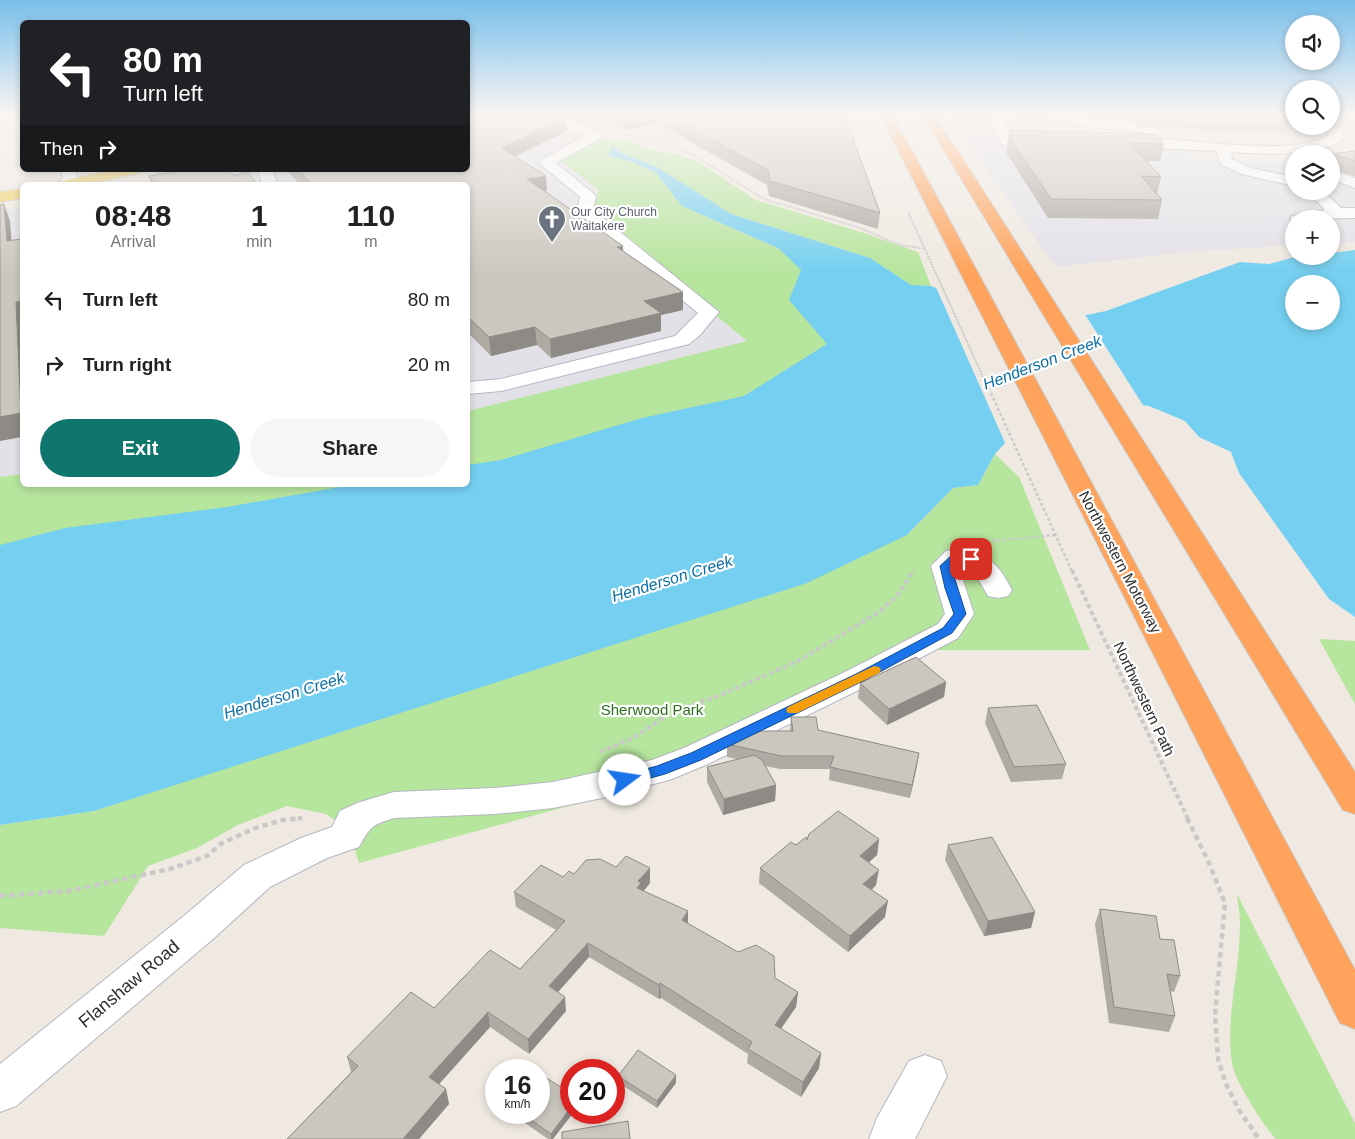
<!DOCTYPE html>
<meta charset="utf-8">
<style>
body{margin:0;font-family:Helvetica,sans-serif;background:#f6f6f6;color:#222;height:100vh;display:flex;flex-direction:column;font-size:19px;white-space:nowrap}
*{box-sizing:border-box;margin:0}
p{font-size:16px;color:#767676}
.icon{flex:none;width:28px;height:28px;fill:none;stroke:currentColor;stroke-width:2;stroke-linecap:round;stroke-linejoin:round}
.map{position:relative;flex:1;overflow:hidden}
.sheet{position:absolute;left:20px;top:182px;width:450px;height:305px;display:flex;flex-direction:column;background:#fff;border-radius:8px;box-shadow:0 2px 8px #0003}
.sheet>*{flex:none}
.top-card{position:absolute;left:20px;top:20px;width:450px;height:152px;border-radius:8px;box-shadow:0 2px 8px #0003;background:#202124;color:#fff;overflow:hidden}
.fabs{position:absolute;left:1285px;top:15px;display:grid;gap:10px}
.fabs a{display:grid;place-items:center;width:55px;height:55px;border-radius:50%;background:#fff;box-shadow:0 2px 8px #0003;font-size:25px}
.speed{position:absolute;left:485px;top:1059px;display:flex;gap:10px;font-size:25px;font-weight:700;text-align:center}
.speed>*{display:grid;place-content:center;width:65px;height:65px;border-radius:50%;background:#fff;box-shadow:0 2px 8px #0003;line-height:1}
.speed small{font-size:12px;font-weight:400}
.speed .limit{border:8px solid #d22;background:#fff;color:#111}
.pin{position:absolute;display:grid;place-items:center;width:42px;height:42px;color:#fff;margin:-21px;border-radius:10px;box-shadow:0 2px 8px #0006}
.me{position:absolute;width:55px;margin:-28px;rotate:76deg;stroke-linejoin:round;filter:drop-shadow(0 0 4px #0008)}
.turn{display:flex;align-items:center;gap:18px;height:105px;padding:0 20px;font-size:22px}
.turn .icon{width:65px;height:65px;stroke-width:2.5}
.turn b{display:block;font-size:35px;line-height:42px}
.then{display:flex;align-items:center;height:48px;padding:0 20px;background:#0003;gap:10px;font-size:19px}
.eta{display:flex;justify-content:space-evenly;align-items:center;height:85px;text-align:center}
.eta b{font-size:30px;font-weight:800;line-height:35px}
.action{display:flex;gap:10px;margin-top:auto;padding:10px 20px}
.action a{flex:1;height:58px;border-radius:30px;background:#0f766e;color:#fff;font-size:20px;font-weight:800;line-height:58px;text-align:center}
.action a+a{background:#f6f6f6;color:#222}
ul{padding:0;list-style:none}
li{display:flex;align-items:center;gap:15px;height:65px;padding:0 20px}
li div{flex:1}
li b{display:block;font-size:19px}
li em{font-style:normal}
.map>svg:first-child{display:block}
.industrial{fill:#e3e1e8}
.green{fill:#b6e59e}
.water{fill:#75cff0;fill-rule:evenodd}
.pier{fill:#efe9e1}
.lines{fill:none;stroke-linecap:round;stroke-linejoin:round}
.minor-casing{stroke:#b4b7c1;stroke-width:2}
.major-casing{stroke:#c9c9c9;stroke-width:2}
.highway-casing{stroke:#c9c9c9;stroke-width:2}
.path-far3{stroke:#c9c9c9;stroke-width:2;stroke-dasharray:2 1;stroke-linecap:butt}
.path-far2{stroke:#c9c9c9;stroke-width:2.5;stroke-dasharray:3 2.5;stroke-linecap:butt}
.path-far1{stroke:#c9c9c9;stroke-width:4;stroke-dasharray:4.5 3;stroke-linecap:butt}
.path{stroke:#c9c9c9;stroke-width:4.5;stroke-dasharray:5.5 4;stroke-linecap:butt}
.minor{fill:#fff;fill-rule:evenodd}
.major{fill:#f2d163;fill-rule:evenodd}
.highway{fill:#ffa35c;fill-rule:evenodd}
.wall{fill:#afaba4}
.shaded-wall{fill:#8e8b86}
.building{fill:#cbc7bf;stroke:#8e8b86}
.route{fill:#1a73e8;stroke:#114b97}
.slow{fill:#f59e0b}
.labels{text-anchor:middle;stroke-width:4.5;stroke-linejoin:round;paint-order:stroke}
.far-worship-label{font-size:12px;fill:#5b616d;stroke:#fff;text-anchor:start}
.street-label{font-size:15px;fill:#2e2e2e;stroke:#fff}
.park-label{font-size:15px;fill:#2c6e1b;stroke:#fff}
.water-label{font-size:16px;font-style:italic;fill:#0d6fa3;stroke:#fff}
.near-street-label{font-size:18px;fill:#2e2e2e;stroke:#fff}
</style>
<div class="map">
<svg width="1355" height="1139" viewBox="0 0 1355 1139">
<rect width="100%" height="100%" fill="#efe9e1"/>
<path class="industrial" d="M468 114H566L603 128 605 132 603 139 560 160 599 190 590 212 748 341 468 411V185H134L199 170H468Z
M576 114H689L677 147 625 132Z
M946 114H1289L1294 117V126H1305L1302 130 1295 134 1280 137 1174 136 1200 161 1294 162V191H1331V159L1355 153V242L1331 244V219H1294V245L1177 253 1056 267Z
M22 208V474L0 477V210Z"/>
<path class="green" d="M603 139 626 140 659 152 677 154 699 162 756 200 861 232 918 252 931 286 911 285 870 258 731 214 659 168 622 153 609 156 632 162 655 172 682 206 778 248 944 331 0 690V477L22 474V485H468V411L747 341 590 212 599 190 560 160Z
M995 454 1019 477 1090 650H936L679 776 359 863 349 830 326 814 287 806 238 825 197 848 148 866 104 936 0 928V825L94 811 907 535 953 488 978 485Z
M1319 639 1355 641V704Z
M1237 894 1355 1123V1139H1276C1264 1126 1234 1080 1232 1063 1225 1017 1240 971 1240 925 1240 915 1238 904 1237 894Z"/>
<path class="water" d="M612 146 622 153 659 168 731 214 870 258 911 285 931 286 1032 326 1106 311 1240 262 1269 264 1295 257 1331 256V253L1355 250V617L1329 599 1239 473 1231 452 1199 437 1185 421 1149 406 1087 400 1027 419 995 454 978 485 953 488 907 535 807 583 94 811 0 825V545L65 528 227 507 351 485H468V465L501 460 642 418 744 396 827 344 789 300 801 270 778 248 682 206 655 172 632 162 609 156ZM1294 284H1331V321H1294Z"/>
<path class="pier" d="M935 285 1032 324 1084 313 1145 408 1088 402 1028 421 1006 445Z"/>
<g class="lines">
<g class="minor-casing">
<path id="minor" d="M539 114H555L599 133 601 136 599 139 556 163 593 193 596 196 593 210 719 312 700 335 689 344 501 391 468 394V382L501 379 675 336 698 313 579 214 577 211 580 197 539 163 541 160 584 136 540 117Z
M1007 114H1063L1102 121 1133 122 1153 126 1162 132 1155 136 1140 131 1094 128 1032 115 1004 122 1012 138 1044 139 1051 143 1049 146 1002 145 990 120 991 117Z
M1331 122 1341 128 1344 137C1328 158 1256 154 1231 152L1232 159 1251 168 1294 177V186L1241 174 1220 164 1217 151 1127 147 1120 143 1127 139C1144 140 1160 139 1177 140 1221 143 1291 155 1330 135L1324 126H1331Z
M60 170H74L78 177 73 185H57L63 177Z
M258 170H272L278 185H262Z
M1331 170 1355 178V188L1331 179Z
M1307 191H1323L1341 208H1355V218L1294 219V223L1292 222 1290 219 1292 216 1325 210Z
M956 549C987 554 998 562 1012 590L1008 596 998 598 988 596 977 577 962 566 959 568 974 614 958 638 871 684 708 764 672 779 607 797 553 808 495 814 394 818C371 825 370 827 359 847L327 858 270 887 213 939 16 1106 0 1112V1064L185 915 244 865 301 838 332 827 340 811 357 803 394 792 495 788 553 782 652 760 684 748 849 670 938 624 945 614 931 566 946 551Z
M925 1055 941 1061 947 1076 915 1139H869L877 1118 909 1061Z"/>
</g>
<g class="major-casing">
<path id="major" d="M113 170H141L139 173 84 185H55L58 182Z
M22 189V198L0 202V192Z"/>
</g>
<g class="highway-casing">
<path id="highway" d="M880 114H892L1355 970V1029L1340 1023Z
M922 114H934L1355 772V814L1343 810Z"/>
</g>
<path class="path-far3" d="M615 131 694 155 764 199 857 227 901 245 925 249
M155 173 168 170
M908 212 984 379"/>
<path class="path-far2" d="M984 378 1072 571
M992 541 1056 535"/>
<path class="path-far1" d="M1072 570 1188 819
M600 752 635 737 672 712 718 696 798 661 879 612 898 595 914 570
M290 819 302 818"/>
<path class="path" d="M1187 818 1209 863 1225 903 1215 1015 1218 1059 1226 1084 1239 1110 1259 1139
M0 896 68 891 170 869 207 856 222 843 258 827 283 820 302 818"/>
<use href="#minor" class="minor"/>
<use href="#major" class="major"/>
<use href="#highway" class="highway"/>
</g>
<path class="wall" d="M560 114H844L880 213 878 229 769 196 767 185 657 123 627 130 594 118 582 124Z
M985 114H997L991 115 988 119Z
M1075 114H1285L1290 117 1286 132 1202 131 1199 128 1137 127V124L1129 120 1096 119Z
M1010 130 1164 144 1160 161H1146L1161 177 1157 194 1162 200 1158 219 1048 218 1006 152Z
M567 131 516 156 547 191H544L623 252 683 292V310L661 315V331L551 358 537 345 491 356 468 333V185H301L288 172 287 170H468Z
M1355 151V176L1331 169V154Z
M149 176H234L258 185H151Z
M946 682 944 697 887 725 858 698 860 683Z
M988 708 1066 764 1062 779 1011 782 985 723Z
M791 717 818 730 919 753 910 798 829 780 830 769H780L765 766 776 785 775 801 723 815 707 782V767L737 759 727 757V744L790 731Z
M879 839 877 855 869 862 876 885 872 890 885 917 848 952 759 883 760 868 796 845 807 840Z
M948 845 1035 912 1031 928 984 936 945 860Z
M574 874 650 883 643 891 688 924 798 992 796 1007 781 1029 821 1053 819 1068 801 1097 747 1063 748 1054 661 998 659 999 589 957 558 992 566 1011 529 1054 490 1027 439 1084 446 1089 449 1104 419 1139H287L351 1072 347 1057 434 1008 520 969 556 930 516 907 514 892Z
M1100 909 1160 939 1180 976 1174 992 1170 991 1175 1016 1169 1032 1109 1023 1095 924Z
M539 1073 553 1139H548L509 1112H539Z
M618 1076 676 1083 657 1108 619 1083Z"/>
<path class="shaded-wall" d="M581 114H594V118L582 124Z
M638 114H657V123L627 130V116Z
M989 114H997L991 115 988 119Z
M566 117 567 131 504 162 502 148Z
M1336 155 1331 169V165L1333 158Z
M546 176 547 191 528 194 527 179Z
M4 204 10 221 13 259 7 241Z
M623 246 624 263 617 247Z
M683 292V310L661 315V331L551 358 550 339 644 301Z
M22 301V437L0 441V417L16 302Z
M535 327 537 345 491 356 489 337Z
M946 682 944 697 887 725 889 709Z
M919 753 917 766 910 798 912 785Z
M776 785 775 801 723 815 724 799Z
M879 839 877 855 858 872 860 856Z
M650 868V883L642 893 637 888 638 881Z
M879 870 876 885 861 899 863 884Z
M888 901 885 917 848 952 850 936Z
M688 911V926L682 920Z
M1035 912 1031 928 984 936 988 921Z
M588 943 589 957 550 1001 549 986Z
M660 983 661 998 659 999V985Z
M798 992 796 1007 773 1040 775 1025Z
M565 997 566 1011 529 1054 528 1039Z
M488 1012 490 1027 432 1092 429 1077Z
M821 1053 819 1068 801 1097 803 1082Z
M676 1075V1083L657 1108V1101Z
M446 1089 449 1104 419 1139H403Z
M571 1107V1112H574L553 1139H551V1134Z"/>
<path class="building" d="M468 114H559L566 117 502 148 546 176 527 179 623 246 617 247 683 292 644 301 661 313 550 339 535 327 489 337 468 317V185H313L298 170H468Z
M620 114H638L627 116Z
M664 114H844L880 213 770 181 768 170Z
M1203 114H1285L1290 117 1206 116Z
M1010 130 1154 134 1164 144 1130 143 1161 177 1141 176 1162 200 1051 199 1008 135H1014Z
M1355 151V161L1336 155 1333 158 1331 157V154Z
M187 170H229L234 176 247 171 258 185H155L149 176Z
M4 204 7 241 21 239 22 245V301L16 302 21 413 0 417V205Z
M916 657 946 682 889 709 860 683Z
M1037 705 1066 764 1014 767 988 708Z
M791 717H816L818 730 919 753 912 785 830 767 834 756H781L727 744 754 731H793Z
M754 755 762 760 776 785 724 799 707 767Z
M838 811 879 839 860 856 879 870 863 884 888 901 850 936 760 868 791 842 796 845 806 837 807 840 809 834Z
M992 837 1035 912 988 921 948 845Z
M626 856 650 868 638 881 641 883 637 888 688 911 682 920 738 952 756 945 774 956 775 978 798 992 775 1025 821 1053 803 1082 748 1049 752 1042 660 983 659 985 588 943 549 986 565 997 528 1039 488 1012 429 1077 446 1089 403 1139H287L358 1066 347 1057 411 992 434 1008 490 950 520 969 565 921 514 892 541 865 563 877 569 871 574 874 586 860 600 859 616 867Z
M1100 909 1156 916 1160 939 1174 940 1180 976 1167 974 1175 1016 1114 1007Z
M638 1050 676 1075 657 1101 618 1076Z
M539 1073 571 1094V1107L551 1134 520 1112H539Z
M628 1121 630 1139H562V1132Z"/>
<linearGradient id="sky" x2="0" y2="1"><stop stop-color="#7abfeb"/><stop offset="0.42" stop-color="#f8f5f2"/><stop offset="1" stop-color="#f8f5f2" stop-opacity="0"/></linearGradient>
<rect width="1355" height="273" fill="url(#sky)"/>
<path class="route" d="M956 554 975 556 977 559 971 562 959 561 951 567 966 614 952 633 865 680 701 760 665 774 625 785 620 783 618 780 620 776 657 766 691 753 856 674 943 628 954 614 945 588 940 566 952 555Z"/>
<path class="slow" d="M874 666 879 667 881 670 879 673 797 713H788L786 710 788 707Z"/>
<defs>
<g id="church-pin" transform="scale(1.4375)"><path d="M0 17L-7.5 6A9.5 9.5 0 1 1 7.5 6Z" fill="#6b7280" stroke="#fff"/><path d="M-1.2-6h2.4v3.5h3.3v2.4h-3.3V6h-2.4V-.1h-3.3v-2.4h3.3Z" fill="#fff"/></g>
</defs>
<g fill-rule="evenodd">
<use href="#church-pin" x="552" y="219"/>
</g>
<g class="labels">
<g class="far-worship-label">
<text x="571" y="216">Our City Church<tspan x="571" dy="14">Waitakere</tspan></text>
</g>
<g class="street-label">
<text transform="translate(1120 562) rotate(62)" y="5">Northwestern Motorway</text>
<text transform="translate(1144 699) rotate(65)" y="5">Northwestern Path</text>
</g>
<g class="park-label">
<text x="652" y="715">Sherwood Park</text>
</g>
<g class="water-label">
<text transform="translate(1042 362) rotate(-21)" y="6">Henderson Creek</text>
<text transform="translate(672 578) rotate(-17)" y="6">Henderson Creek</text>
<text transform="translate(284 695) rotate(-17)" y="6">Henderson Creek</text>
</g>
<g class="near-street-label">
<text transform="translate(129 984) rotate(-40)" y="6">Flanshaw Road</text>
</g>
</g>
</svg>
<div class="fabs">
<a><svg class="icon" aria-label="sound" viewBox="0 0 24 24"><path d="M4 9h4l5-4v14l-5-4H4zM17 9q2 3 0 6"/></svg></a>
<a><svg class="icon" aria-label="search" viewBox="0 0 24 24"><circle cx="10" cy="10" r="6"/><path d="M15 15l6 6"/></svg></a>
<a><svg class="icon" aria-label="layers" viewBox="0 0 24 24"><path d="M12 4l9 5-9 5-9-5zM3 14l9 5 9-5"/></svg></a>
<a>+</a>
<a>−</a>
</div>
<div class="speed"><div>16<small>km/h</small></div><div class="limit">20</div></div>
<div class="pin" style="left:971px;top:559px;background:#d93025"><svg class="icon" aria-label="arrive" viewBox="0 0 24 24"><path d="M6 21V4h12l-3 4 3 4H6"/></svg></div>
<svg class="me" style="left:625px;top:780px" viewBox="-20 -20 40 40"><circle r="19" fill="#fff"/><path d="M0-13L10 11 0 6-10 11z" fill="#1a73e8"/></svg>
<div class="top-card">
<div class="turn"><svg class="icon" aria-label="left" viewBox="0 0 24 24"><path d="M17 20v-9H6M10 6l-5 5 5 5"/></svg><div><b>80 m</b>Turn left</div></div>
<div class="then">Then<svg class="icon" aria-label="right" viewBox="0 0 24 24"><path d="M7 20v-9h11M14 6l5 5-5 5"/></svg></div>
</div>
<section class="sheet">
<div class="eta">
<div><b>08:48</b><p>Arrival</p></div>
<div><b>1</b><p>min</p></div>
<div><b>110</b><p>m</p></div>
</div>
<ul>
<li><svg class="icon" aria-label="left" viewBox="0 0 24 24"><path d="M17 20v-9H6M10 6l-5 5 5 5"/></svg><div><b>Turn left</b></div><em>80 m</em></li>
<li><svg class="icon" aria-label="right" viewBox="0 0 24 24"><path d="M7 20v-9h11M14 6l5 5-5 5"/></svg><div><b>Turn right</b></div><em>20 m</em></li>
</ul>
<div class="action"><a>Exit</a><a>Share</a></div>
</section>
</div>
